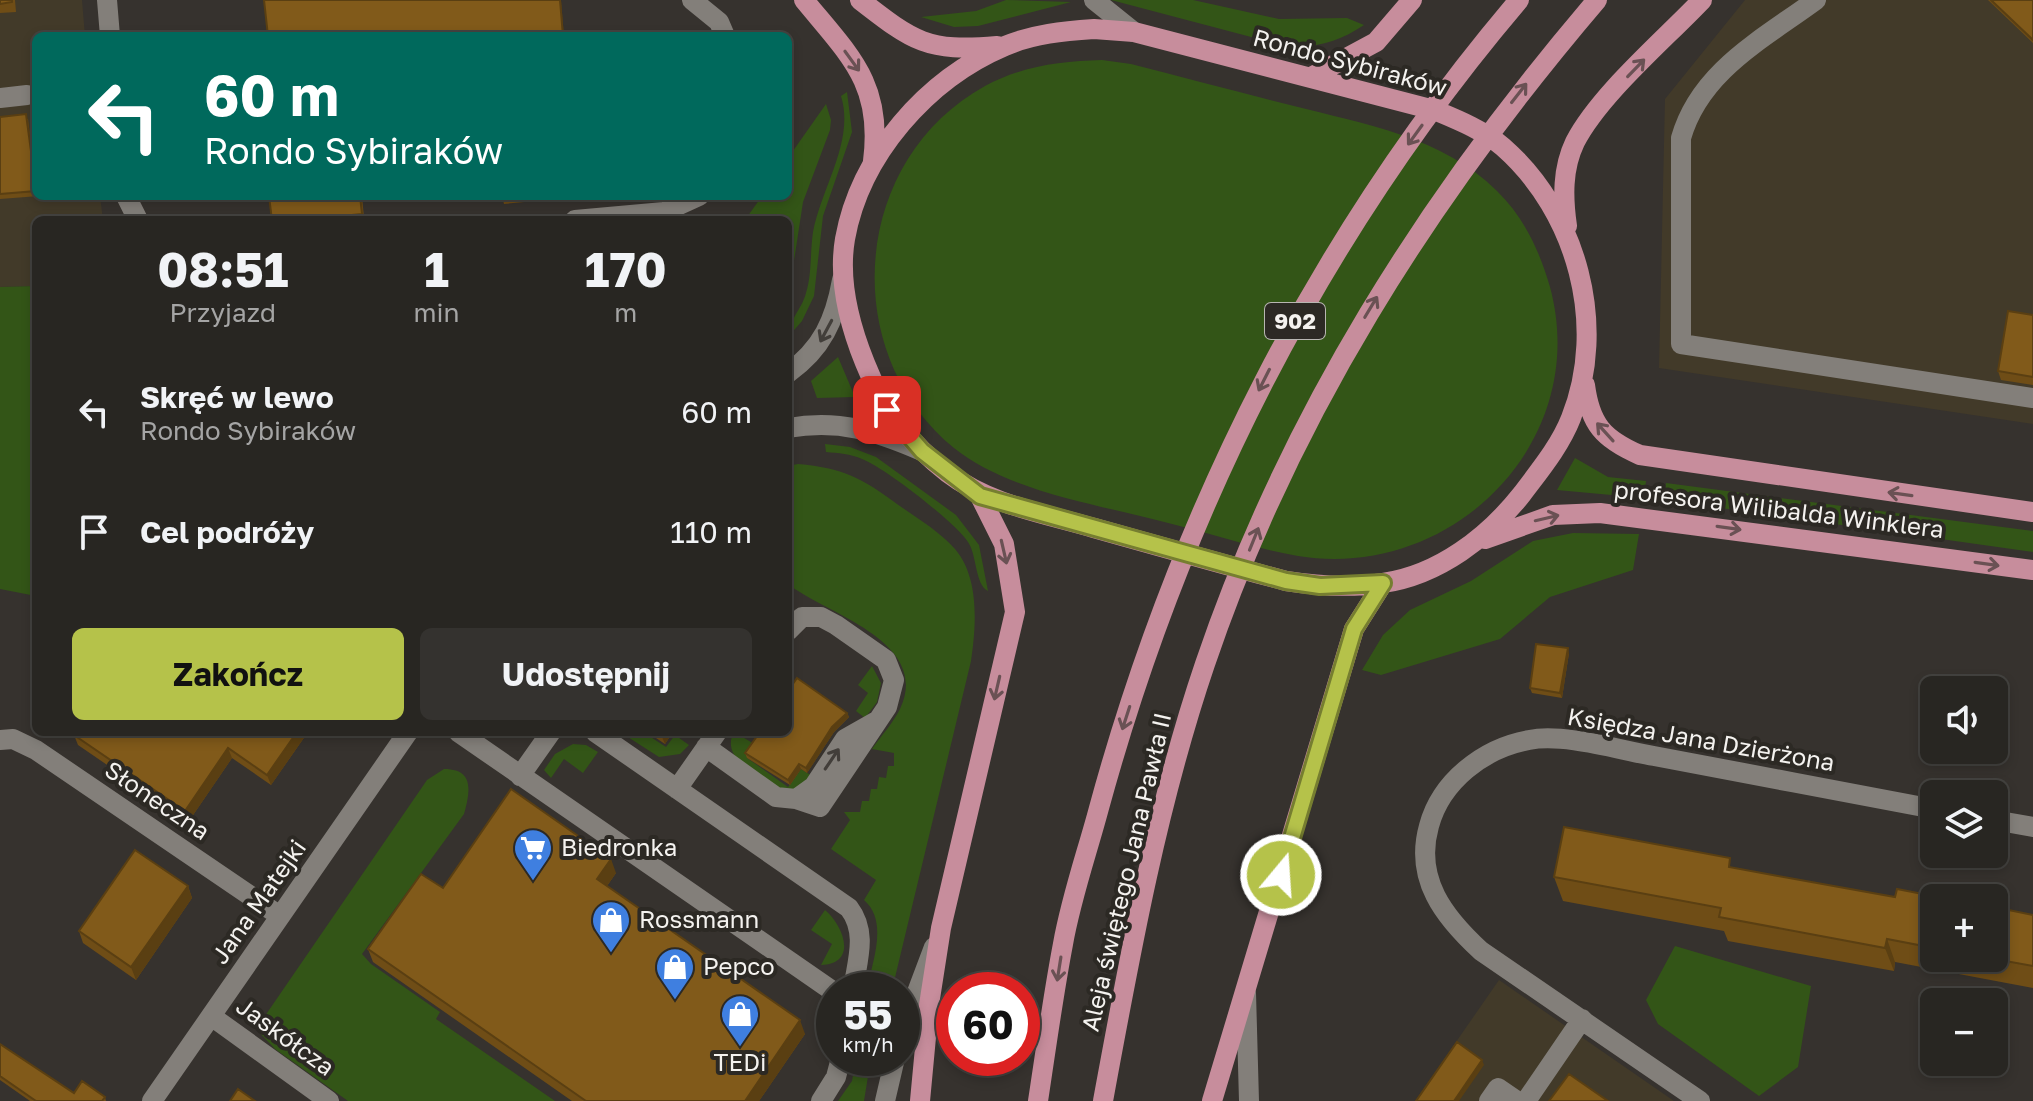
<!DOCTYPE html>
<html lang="pl">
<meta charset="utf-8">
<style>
body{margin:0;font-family:"Golos Text",sans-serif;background:#34322f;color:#f1f3f6;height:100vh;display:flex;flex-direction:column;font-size:30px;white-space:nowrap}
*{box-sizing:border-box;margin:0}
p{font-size:26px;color:#a5a5a5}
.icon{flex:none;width:44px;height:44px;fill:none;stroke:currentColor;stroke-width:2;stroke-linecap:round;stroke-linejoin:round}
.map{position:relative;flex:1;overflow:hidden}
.side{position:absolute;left:32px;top:216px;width:760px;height:520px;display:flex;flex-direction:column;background:#282622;border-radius:12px;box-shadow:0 4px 12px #0003,0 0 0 2px #444340}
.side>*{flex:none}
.hud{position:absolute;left:32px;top:32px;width:760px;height:168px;border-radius:12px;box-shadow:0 4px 12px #0003,0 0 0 2px #444340;background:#00695c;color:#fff;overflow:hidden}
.controls{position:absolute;left:1920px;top:676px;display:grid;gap:16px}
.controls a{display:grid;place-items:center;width:88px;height:88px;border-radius:12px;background:#282622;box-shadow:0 4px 12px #0003,0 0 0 2px #444340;font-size:40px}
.speed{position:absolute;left:816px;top:972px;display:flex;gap:16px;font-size:40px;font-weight:700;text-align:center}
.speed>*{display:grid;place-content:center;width:104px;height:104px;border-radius:50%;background:#282622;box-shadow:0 4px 12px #0003,0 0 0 2px #444340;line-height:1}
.speed small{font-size:20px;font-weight:400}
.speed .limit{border:12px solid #d22;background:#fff;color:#111}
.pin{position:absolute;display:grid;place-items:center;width:68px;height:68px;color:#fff;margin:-34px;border-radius:16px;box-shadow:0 4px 12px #0006}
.me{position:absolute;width:88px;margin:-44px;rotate:18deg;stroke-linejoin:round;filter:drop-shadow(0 0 6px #0008)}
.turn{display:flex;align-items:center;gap:28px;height:168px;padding:0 40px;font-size:36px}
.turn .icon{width:104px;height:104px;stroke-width:2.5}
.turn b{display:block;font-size:56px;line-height:68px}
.eta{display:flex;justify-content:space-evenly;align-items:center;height:136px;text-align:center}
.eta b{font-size:48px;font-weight:700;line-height:56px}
.cta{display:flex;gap:16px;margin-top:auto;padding:16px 40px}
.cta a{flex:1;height:92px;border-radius:12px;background:#b5c24a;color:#111;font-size:32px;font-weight:700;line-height:92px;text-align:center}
.cta a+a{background:#34322f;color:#f1f3f6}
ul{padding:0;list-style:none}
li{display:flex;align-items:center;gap:24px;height:120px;padding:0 40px}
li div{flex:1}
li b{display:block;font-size:30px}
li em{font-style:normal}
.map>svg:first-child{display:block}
.industrial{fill:#423a29}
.green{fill:#335517}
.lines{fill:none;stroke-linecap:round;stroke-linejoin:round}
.minor{stroke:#837f7a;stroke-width:20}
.major{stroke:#c78d9c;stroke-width:20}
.wall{fill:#6f4d16}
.shaded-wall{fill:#5a3f12}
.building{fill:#815a1a;stroke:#5a3f12;stroke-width:2}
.oneway{stroke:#6a5154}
.oneway2{stroke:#423e3a}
.route-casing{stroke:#767e30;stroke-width:20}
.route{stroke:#b5c24a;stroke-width:14}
.labels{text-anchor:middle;stroke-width:8;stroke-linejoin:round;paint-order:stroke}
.shield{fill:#2c2924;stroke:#b8b6b2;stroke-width:2}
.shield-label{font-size:22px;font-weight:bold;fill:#f4f2ef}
.street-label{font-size:24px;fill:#f4f2ef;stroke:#2c2924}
.poi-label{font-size:24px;fill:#f4f2ef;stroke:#2c2924;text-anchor:start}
</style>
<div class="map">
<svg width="2033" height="1101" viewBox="0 0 2033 1101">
<rect width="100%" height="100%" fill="#36322e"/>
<path class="industrial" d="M0 0H82L85 36H36V196H100L103 220H36V286L0 287Z
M1745 0H2033V424L1659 368 1665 99Z
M1499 980 1674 1101H1415Z"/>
<path class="green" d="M1006 0 1071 2 978 26 954 27 921 17 976 11Z
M1111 0H1193L1279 19 1347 18 1364 25C1337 43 1314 49 1281 45Z
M1102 60 1131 64C1185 78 1239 92 1294 106 1364 124 1443 137 1497 191 1524 217 1540 252 1550 287 1592 442 1452 581 1298 556 1256 549 1214 534 1172 524 1103 505 1010 493 954 448 837 352 851 160 985 86 1022 66 1061 61 1102 60Z
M847 92 852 132 823 216 814 296 802 321 788 337C788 321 802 309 806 293 812 274 810 252 813 232 821 188 855 141 841 96Z
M826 104 831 120 830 130 803 202 788 300V220H745L762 196H788V158Z
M36 286V596L0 589V287Z
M838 357 855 397 817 398 811 381Z
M825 444 850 447 876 457 956 515 979 545 988 591C975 585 977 555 968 542 956 523 884 467 862 459 851 454 838 453 826 452Z
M1575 458 1608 477 1646 481 1644 498 1557 490Z
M798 464C843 468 862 478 897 504 917 518 939 531 955 549 980 578 976 627 971 661L892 990H867C872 961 889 922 864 900L876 880 831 849 850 820 844 812H860L862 801H869L871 789H877L879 777 886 778 888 766H894V753L872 749C881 736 893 723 900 709 932 641 826 614 788 584V466Z
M1666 483 2033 531V552L1664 500Z
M1573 533 1639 534 1633 570 1550 597 1500 639 1381 675 1362 670 1383 635 1410 610 1471 581 1533 541Z
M872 666 881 683 877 702 865 718 856 711 868 693 858 685Z
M620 732H643L666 747 675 735 689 745 680 754 659 757Z
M734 732 756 745 747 758 788 787 801 769 812 776 786 795C767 782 718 760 734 732Z
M573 744 586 745 598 752 583 773 564 759 551 778 544 770 555 754Z
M444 769C475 769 470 792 464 814L362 954 371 964 440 1012 436 1019 555 1101H348L275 1049 256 1029 427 780Z
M825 910C844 926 858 964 821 965L832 944 811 930Z
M1675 946 1811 986 1798 1067 1759 1096 1658 1024 1646 1000Z
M856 1058H871L864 1101H838L852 1081Z"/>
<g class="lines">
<path class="minor" d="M107 0 110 36
M692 0 719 22 725 36
M1094 0 1134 32
M1816 0C1763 39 1700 71 1681 138V344L2033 398
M0 98 27 95
M126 196 138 220
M575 220 664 212 699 196
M788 373C822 349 835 320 842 280
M788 428C839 419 876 431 922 451
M788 631 802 617H821L836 625 886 660 894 680 887 707 820 807 796 799
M458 732 834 992
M595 732 849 908C868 933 857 961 853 990
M0 740 13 739 36 750 280 916
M706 747 776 797 796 799 814 786 845 739 875 722
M520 776 551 732
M677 789 717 732
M1994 820 2033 827
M1246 993 1249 1101
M211 1016 329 1101
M902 1032 934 947
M152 1101 408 732
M821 1101 836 1077 841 1058
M885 1101 895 1058
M1489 1101 1498 1088 1517 1101
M1526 1101 1582 1019
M1700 1101 1481 951C1444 917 1414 879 1429 826 1441 781 1484 748 1529 740 1564 733 1619 750 1654 756 1747 774 1841 791 1934 809"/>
<path class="major" d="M804 0C850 56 883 84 873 161
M860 0C914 42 927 52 997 46
M1094 29 1134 32 1434 110C1458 120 1483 130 1503 147 1577 212 1608 325 1571 418 1560 446 1540 470 1522 494 1488 537 1439 575 1383 583 1351 588 1318 586 1286 581 1222 564 1158 546 1094 528 1043 513 990 505 948 473 910 444 882 407 865 363 850 326 838 280 845 239 860 155 927 79 1005 46 1033 34 1064 31 1094 29Z
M1311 77 1376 42 1412 0
M1567 226C1563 198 1562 169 1575 142 1600 94 1664 40 1702 0
M1585 385C1590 424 1603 439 1640 455L2033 512
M1485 539 1553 515 1600 513 2033 570
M920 1101 929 1005 941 928 1015 612 1004 544 980 496
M1038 1101C1046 1049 1053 996 1063 944 1071 898 1087 853 1099 808 1180 511 1319 235 1519 0
M1103 1101C1130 954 1157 805 1205 664 1289 416 1428 198 1597 0
M1212 1101 1354 629 1383 583"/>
</g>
<path class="wall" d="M0 0H15L16 12 0 13Z
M1988 0H2033V43Z
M0 117 28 119 32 151 36 150V196H39L0 199Z
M269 196H362L364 218 349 220H272Z
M502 196H589L504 204Z
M2033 315V385L2001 380 1998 371Z
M1569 653 1562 698 1532 693 1530 688Z
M847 713 849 717 834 732 807 773 801 769 790 785 747 758 745 753Z
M76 732H308L271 785 232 758 189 821 78 745 74 735Z
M647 732H673L665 744Z
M1734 868 1895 897 1934 898V958H1994L2033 915V988L1895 962 1894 971 1728 941 1724 931 1563 901 1554 877Z
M616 873 607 886 805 1034 759 1101H572L373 962 368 949 443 888Z
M188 886 192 898 136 980 83 943 79 931Z
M0 1044 74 1093 105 1097 106 1101H30L0 1080Z"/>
<path class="shaded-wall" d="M560 0H561L564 36H563Z
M1568 648 1569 653 1562 698 1560 693Z
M847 713 849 717 834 732 807 773 806 768 832 727Z
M297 732H308L271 785 267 775Z
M660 732H673L665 744Z
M228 748 232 758 189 821 185 811Z
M799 764 801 769 790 785 788 780Z
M611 859 616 873 602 893 597 879Z
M188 886 192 898 136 980 131 967Z
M1887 939 1895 962 1894 971 1885 948Z
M800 1020 805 1034 759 1101H745Z
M1482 1060 1484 1065 1459 1101H1454Z"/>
<path class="building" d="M0 0H12V2L0 4Z
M264 0H560L563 36H268Z
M1991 0H2033V40Z
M26 114 31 151 36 150V191L0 194V117Z
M269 196H360L362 214 298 220H272Z
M502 196H538L502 199Z
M2008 311 2033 315V377L1998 371Z
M1536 644 1568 648 1560 693 1530 688Z
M797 678 847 713 832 727 806 768 799 764 788 780 745 753 760 732H788V691Z
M76 732H297L267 775 228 748 185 811 74 735Z
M511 789 611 859 597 879 800 1020 745 1101H586L368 949 421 874 443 888Z
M1564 827 1730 858 1729 867 1778 876 1895 897 1897 889 1943 898H1934V948L1887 939 1885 948 1719 917 1721 908 1554 877Z
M135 850 188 886 131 967 79 931Z
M1994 907 2033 915V966L1989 958H1994Z
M1457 1042 1482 1060 1454 1101H1416Z
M0 1044 74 1093 82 1081 105 1097 102 1101H36L0 1076Z
M1569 1074 1608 1101H1549Z
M238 1089 255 1101H230Z"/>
<defs><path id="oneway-shaft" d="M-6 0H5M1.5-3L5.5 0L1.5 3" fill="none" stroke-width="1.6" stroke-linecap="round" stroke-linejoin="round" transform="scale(2)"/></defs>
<g class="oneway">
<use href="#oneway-shaft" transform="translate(852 61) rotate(54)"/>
<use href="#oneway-shaft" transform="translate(1636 68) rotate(-46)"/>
<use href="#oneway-shaft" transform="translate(1519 93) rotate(-52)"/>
<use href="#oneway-shaft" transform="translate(1415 135) rotate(126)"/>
<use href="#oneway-shaft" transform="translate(1371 307) rotate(-59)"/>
<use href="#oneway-shaft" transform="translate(1264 380) rotate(117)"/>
<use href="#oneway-shaft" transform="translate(1605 432) rotate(-132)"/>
<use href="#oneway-shaft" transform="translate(1900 494) rotate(-172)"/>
<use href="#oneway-shaft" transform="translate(1547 518) rotate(-13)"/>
<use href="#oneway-shaft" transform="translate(1729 528) rotate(8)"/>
<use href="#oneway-shaft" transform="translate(1254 539) rotate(-68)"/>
<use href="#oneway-shaft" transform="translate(1004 552) rotate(77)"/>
<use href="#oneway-shaft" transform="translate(1987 564) rotate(8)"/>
<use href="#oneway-shaft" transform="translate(997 688) rotate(103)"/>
<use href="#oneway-shaft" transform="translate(1126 718) rotate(108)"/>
<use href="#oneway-shaft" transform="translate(1059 969) rotate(99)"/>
</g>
<g class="oneway2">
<use href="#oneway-shaft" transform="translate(826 331) rotate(118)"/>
<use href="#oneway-shaft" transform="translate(832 759) rotate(-56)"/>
</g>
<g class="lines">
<g class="route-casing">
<path id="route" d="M887 410 922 451 980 496 1286 581 1320 586 1383 583 1354 629 1281 875"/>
</g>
<use href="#route" class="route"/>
</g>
<defs>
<g id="supermarket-pin" transform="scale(2)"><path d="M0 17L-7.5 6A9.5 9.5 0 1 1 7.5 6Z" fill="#3f7fe0" stroke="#2c2924"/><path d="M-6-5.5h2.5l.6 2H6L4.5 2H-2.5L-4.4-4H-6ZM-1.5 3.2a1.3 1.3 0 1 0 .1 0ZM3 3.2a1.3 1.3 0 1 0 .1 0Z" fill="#fff"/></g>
<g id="shop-pin" transform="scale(2)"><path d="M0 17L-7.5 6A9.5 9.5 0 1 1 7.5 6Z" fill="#3f7fe0" stroke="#2c2924"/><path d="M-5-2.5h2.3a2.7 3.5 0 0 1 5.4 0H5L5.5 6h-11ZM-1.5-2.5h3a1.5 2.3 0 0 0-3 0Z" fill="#fff"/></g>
</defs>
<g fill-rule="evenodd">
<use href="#supermarket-pin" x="533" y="848"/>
<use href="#shop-pin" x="611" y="920"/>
<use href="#shop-pin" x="675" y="967"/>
<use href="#shop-pin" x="740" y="1014"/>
</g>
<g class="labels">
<rect class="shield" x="1265" y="303" width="60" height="36" rx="6"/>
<g class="shield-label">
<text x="1295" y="329">902</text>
</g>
<g class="street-label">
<text transform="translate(1350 63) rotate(15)" y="8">Rondo Sybiraków</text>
<text transform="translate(1779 510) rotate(7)" y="8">profesora Wilibalda Winklera</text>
<text transform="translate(1701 740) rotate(10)" y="8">Księdza Jana Dzierżona</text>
<text transform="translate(157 801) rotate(34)" y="8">Słoneczna</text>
<text transform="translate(1127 872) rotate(-77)" y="8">Aleja świętego Jana Pawła II</text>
<text transform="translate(259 902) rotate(-55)" y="8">Jana Matejki</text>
<text transform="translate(285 1037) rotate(36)" y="8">Jaskółcza</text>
</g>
<g class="poi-label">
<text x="561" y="856">Biedronka</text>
<text x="639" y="928">Rossmann</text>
<text x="703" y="975">Pepco</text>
<text x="740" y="1071" text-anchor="middle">TEDi</text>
</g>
</g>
</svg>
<div class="controls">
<a><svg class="icon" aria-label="sound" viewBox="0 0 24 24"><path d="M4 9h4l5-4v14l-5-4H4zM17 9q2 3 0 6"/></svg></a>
<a><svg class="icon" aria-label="layers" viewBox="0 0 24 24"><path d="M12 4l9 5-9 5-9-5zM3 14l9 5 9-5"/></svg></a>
<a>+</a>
<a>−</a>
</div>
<div class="speed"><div>55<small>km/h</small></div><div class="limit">60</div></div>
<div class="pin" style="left:887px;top:410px;background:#d93025"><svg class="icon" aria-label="arrive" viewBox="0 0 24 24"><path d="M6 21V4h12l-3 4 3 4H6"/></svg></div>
<svg class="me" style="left:1281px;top:875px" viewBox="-20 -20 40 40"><circle r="17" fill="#b5c24a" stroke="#fff" stroke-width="3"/><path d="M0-11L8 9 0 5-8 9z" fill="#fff"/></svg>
<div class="hud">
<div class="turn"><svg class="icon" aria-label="left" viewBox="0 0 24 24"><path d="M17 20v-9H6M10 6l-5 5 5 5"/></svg><div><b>60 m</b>Rondo Sybiraków</div></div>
</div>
<section class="side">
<div class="eta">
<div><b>08:51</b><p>Przyjazd</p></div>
<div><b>1</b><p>min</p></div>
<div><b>170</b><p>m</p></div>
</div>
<ul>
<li><svg class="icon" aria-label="left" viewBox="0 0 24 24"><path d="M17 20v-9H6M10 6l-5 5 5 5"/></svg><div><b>Skręć w lewo</b><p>Rondo Sybiraków</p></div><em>60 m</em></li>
<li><svg class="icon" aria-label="arrive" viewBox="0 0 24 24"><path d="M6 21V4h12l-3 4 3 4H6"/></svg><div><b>Cel podróży</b></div><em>110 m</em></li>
</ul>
<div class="cta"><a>Zakończ</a><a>Udostępnij</a></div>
</section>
</div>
